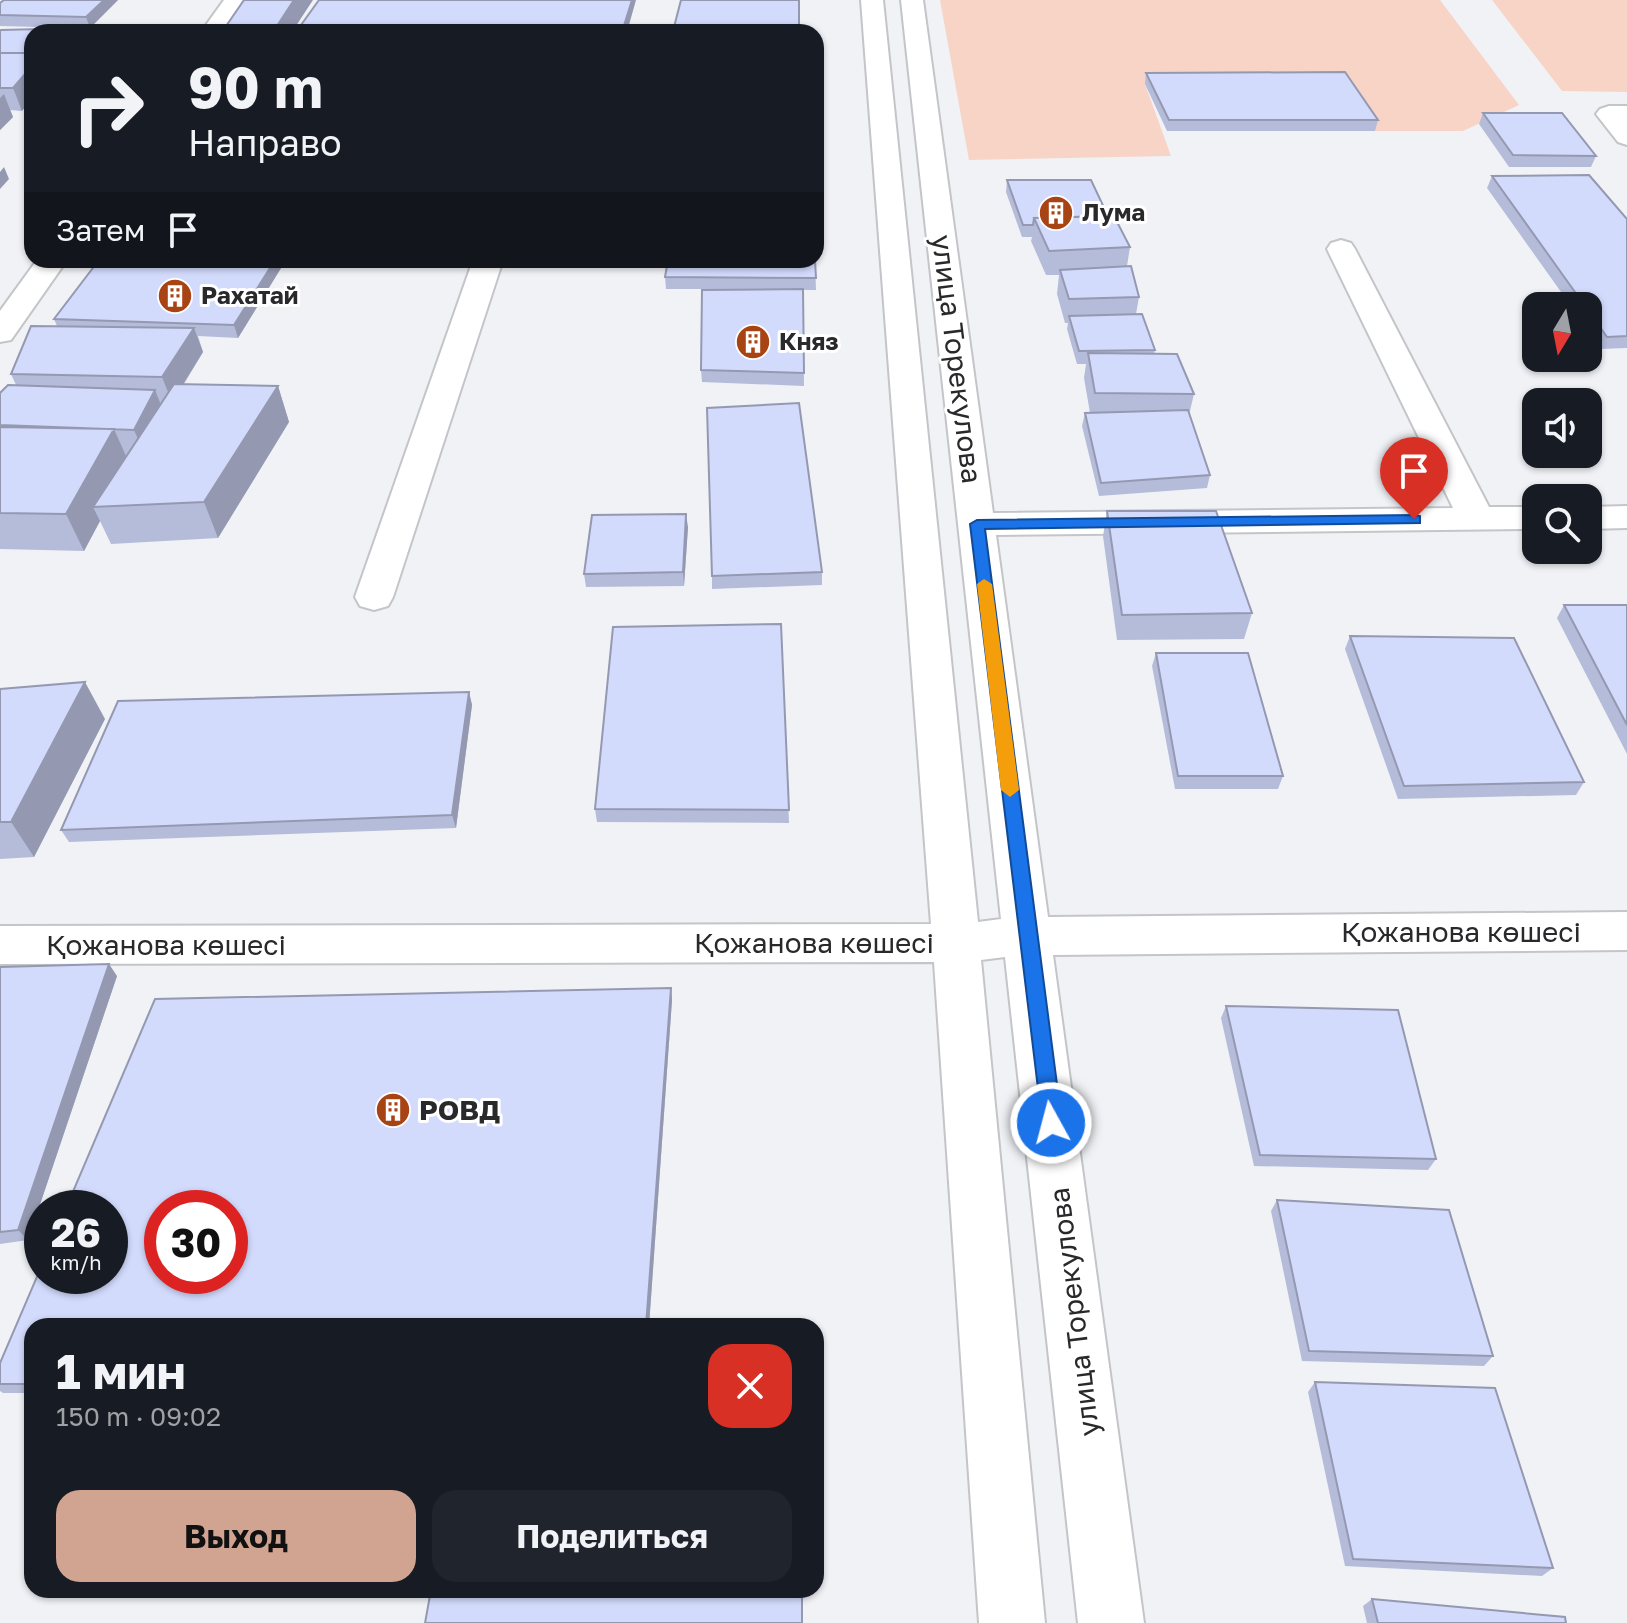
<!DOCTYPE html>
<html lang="ru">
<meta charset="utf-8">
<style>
body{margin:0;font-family:"Golos Text",sans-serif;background:#20242c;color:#f1f3f6;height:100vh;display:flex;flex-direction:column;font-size:30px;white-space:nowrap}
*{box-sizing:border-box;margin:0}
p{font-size:26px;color:#9ea1a6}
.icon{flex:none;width:44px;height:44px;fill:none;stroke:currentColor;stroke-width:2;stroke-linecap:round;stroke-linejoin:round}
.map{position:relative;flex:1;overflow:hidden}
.drawer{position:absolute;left:24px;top:1318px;width:800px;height:280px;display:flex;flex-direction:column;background:#171b24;border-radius:24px;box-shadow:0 2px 6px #0004}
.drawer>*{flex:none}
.top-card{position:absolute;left:24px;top:24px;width:800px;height:244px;border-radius:24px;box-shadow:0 2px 6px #0004;background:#171b24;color:#f1f3f6;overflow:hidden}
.needle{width:52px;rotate:190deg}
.fabs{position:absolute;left:1522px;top:292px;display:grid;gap:16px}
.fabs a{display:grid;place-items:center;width:80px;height:80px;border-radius:16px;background:#171b24;box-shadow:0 2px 6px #0004;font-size:40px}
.speed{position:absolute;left:24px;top:1190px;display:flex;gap:16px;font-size:40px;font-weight:700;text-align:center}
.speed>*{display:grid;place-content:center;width:104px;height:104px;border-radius:50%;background:#171b24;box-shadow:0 2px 6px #0004;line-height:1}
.speed small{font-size:20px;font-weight:400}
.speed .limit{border:12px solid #d22;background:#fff;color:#111}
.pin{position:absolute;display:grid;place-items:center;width:68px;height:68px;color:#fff;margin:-82px -34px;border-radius:50% 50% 50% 0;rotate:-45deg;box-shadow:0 0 8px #0007}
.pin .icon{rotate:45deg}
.me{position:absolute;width:88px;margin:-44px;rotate:353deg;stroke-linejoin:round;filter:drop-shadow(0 0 6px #0008)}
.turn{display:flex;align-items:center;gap:28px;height:168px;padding:0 32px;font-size:36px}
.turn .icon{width:104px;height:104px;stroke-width:2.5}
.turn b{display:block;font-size:56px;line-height:68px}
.then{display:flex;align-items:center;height:76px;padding:0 32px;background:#0003;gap:16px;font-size:30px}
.round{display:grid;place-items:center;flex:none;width:84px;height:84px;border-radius:24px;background:#20242c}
.head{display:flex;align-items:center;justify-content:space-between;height:136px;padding:0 32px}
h1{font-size:48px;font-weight:700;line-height:60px}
.cta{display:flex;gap:16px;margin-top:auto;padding:16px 32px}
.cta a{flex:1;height:92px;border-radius:24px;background:#d0a490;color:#111;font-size:32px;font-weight:700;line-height:92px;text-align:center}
.cta a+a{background:#20242c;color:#f1f3f6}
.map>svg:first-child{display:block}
.green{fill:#f8d4c6}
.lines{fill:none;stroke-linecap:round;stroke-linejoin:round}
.minor-casing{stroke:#c4c5c9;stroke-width:4}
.minor{fill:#fff;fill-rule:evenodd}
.wall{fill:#b5bcda;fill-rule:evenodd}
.shaded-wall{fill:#9499b1}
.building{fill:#d3dbfd;stroke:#9499b1;stroke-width:2;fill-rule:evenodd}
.route{fill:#1a73e8;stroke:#114b97;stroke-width:2}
.slow{fill:#f59e0b}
.labels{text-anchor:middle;stroke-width:6;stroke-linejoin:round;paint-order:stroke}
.far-poi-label{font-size:24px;font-weight:bold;fill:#29292b;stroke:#fff;text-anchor:start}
.street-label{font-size:28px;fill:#29292b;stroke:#fff}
.poi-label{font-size:28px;font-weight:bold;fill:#29292b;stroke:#fff;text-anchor:start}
</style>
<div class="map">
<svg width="1627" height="1623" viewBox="0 0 1627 1623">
<rect width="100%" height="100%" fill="#f1f2f6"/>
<path class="green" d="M940 0H1440L1519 105 1463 131H1375L1145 84 1171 156 969 160Z
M1492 0H1627V92L1562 91Z"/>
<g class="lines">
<g class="minor-casing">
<path id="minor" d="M224 0H246L224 32H201Z
M861 0H883L978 922 1001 919 901 0H923L993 513 1453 508 1327 249 1331 243 1341 240 1351 243 1355 249 1489 507H1536V529L996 535 1048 917 1627 912V950L1053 955 1144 1623H1078L1005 957 981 960 1045 1623H979L934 962 0 964V926L931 924Z
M1609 106H1627V145L1618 142 1596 114 1600 109Z
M37 260H67L11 340 0 342V311Z
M473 260H503L393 597 388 606 374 610 360 606 355 597Z
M1627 506V528L1588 529V507Z"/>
</g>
<use href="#minor" class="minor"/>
</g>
<path class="wall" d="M118 0 90 28 32 32 22 111 10 110 13 117 0 130V31L77 28 0 26V3Z
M799 0 800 32H675L674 27Z
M1146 73 1378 120 1375 131H1167L1145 84Z
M1483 113 1596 156 1591 167H1509L1479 124Z
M1492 176 1627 219V348L1601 349 1588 330V306H1571L1487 188Z
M1007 180 1108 216 1130 247 1127 266 1139 297 1136 314 1155 350 1154 354 1194 394 1189 415 1210 475 1207 488 1099 496 1082 426 1085 413H1090L1084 378 1086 364H1077L1067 329 1068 323H1065L1057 294 1059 275H1046L1031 241 1032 237H1022L1006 192Z
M286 260 238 338 198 336 203 352 184 384 278 386 289 422 218 538 111 544 100 521 84 551 0 549V393L16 385 11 374 57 326 54 319Z
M815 260 816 290H803L804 386 702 382 701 370 728 289H666L665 277Z
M1107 511 1252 613 1244 639 1117 640 1103 536Z
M688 527 684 586 586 587 584 574Z
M822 572V585L712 589V576Z
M1564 605H1627V754L1557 618Z
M781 624 789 823 597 822 595 809Z
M1350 636 1584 782 1576 795 1398 799 1345 649Z
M1156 653 1283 776 1278 789H1175L1152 666Z
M0 689 105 719 34 857 0 859Z
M469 692 472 705 456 828 69 842 61 830Z
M0 967 117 976 28 1240 0 1244Z
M671 988 672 1000 649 1326H32V1393H3L0 1391V1363L42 1265V1276H110V1208H66L155 999ZM162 1208H230V1276H162Z
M1226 1006 1436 1159 1428 1170 1254 1166 1221 1018Z
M1277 1200 1493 1356 1484 1366 1302 1361 1271 1211Z
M1315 1382 1553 1568 1542 1576 1345 1566 1308 1392Z
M1372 1599 1566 1623H1367L1363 1606Z"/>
<path class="shaded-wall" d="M104 0H118L90 28 86 17Z
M294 0H313L292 32H273Z
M632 0H636L627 32H622Z
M32 66V99L22 111 13 88Z
M4 94 13 117 0 130V98Z
M4 167 9 179 0 189V172Z
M275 260H286L238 338 234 325Z
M194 328 203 352 172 402 162 377Z
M278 386 289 422 218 538 204 502Z
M155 390 165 415 145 455 134 430Z
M114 429 130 465 93 507 100 521 84 551 66 514Z
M686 514 688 527 684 586 683 572Z
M85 682 105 719 34 857 11 822Z
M469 692 472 705 456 828 452 815Z
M109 964 117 976 28 1240 18 1230Z
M671 988 672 1000 649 1326H646Z"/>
<path class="building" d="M4 0H104L86 17 0 15V3Z
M244 0H294L273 32H222Z
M319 0H632L622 32H296Z
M681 0H799V25L674 27Z
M81 28 77 32H32V53H0V31L1 30Z
M0 53H32V66L13 88H0Z
M1345 72 1378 120H1169L1146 73Z
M1483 113H1562L1596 156 1513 155Z
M1589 175 1627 219V336L1607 337 1588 310V306H1585L1492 176Z
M1007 180H1091L1108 216 1034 218 1033 225H1023Z
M1114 216 1130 247 1049 251 1034 218Z
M99 260H275L234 325 54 319Z
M668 260H815L816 278 665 277Z
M1131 266 1139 297 1069 299 1060 270Z
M803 289 804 373 701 370 702 290Z
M1142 314 1155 350 1079 351 1069 316Z
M31 326 194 328 162 377 11 374Z
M1088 353 1177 354 1194 394 1095 393Z
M174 384 278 386 204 502 93 507Z
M8 385 155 390 134 430 0 425V393Z
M799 403 822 572 712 576 707 408Z
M1188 410 1210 475 1101 483 1085 413Z
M0 427 114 429 66 514 0 513Z
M1107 511H1216L1252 613 1122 615Z
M686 514 683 572 584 574 592 515Z
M1564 605H1627V725Z
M781 624 789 810 595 809 613 627Z
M1350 636 1514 638 1584 782 1404 786Z
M1156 653H1248L1283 776H1178Z
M85 682 11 822H0V689Z
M469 692 452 815 61 830 118 701Z
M109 964 18 1230 0 1232V967Z
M671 988 646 1326H32V1384H0V1363L42 1265V1276H110V1208H66L155 999ZM162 1208H230V1276H162Z
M1226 1006 1398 1010 1436 1159 1260 1155Z
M1277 1200 1449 1210 1493 1356 1309 1351Z
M1315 1382 1495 1388 1553 1568 1353 1559Z
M431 1590H802V1623H425Z
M1372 1599 1565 1617 1566 1623H1378Z"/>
<path class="route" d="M1414 515 1420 516V523L985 529 1062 1123 1058 1130 1051 1133 1043 1130 970 524 977 520Z"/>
<path class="slow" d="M984 579 992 584 1019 790 1010 797 1001 790 977 584Z"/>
<defs>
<g id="building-disc" transform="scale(1.8)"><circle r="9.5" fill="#a84313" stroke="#fff"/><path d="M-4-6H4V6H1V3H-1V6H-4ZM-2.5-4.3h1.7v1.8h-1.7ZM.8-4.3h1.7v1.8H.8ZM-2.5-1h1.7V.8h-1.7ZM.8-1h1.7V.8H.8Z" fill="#fff"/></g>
</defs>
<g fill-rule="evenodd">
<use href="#building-disc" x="1056" y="213"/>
<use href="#building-disc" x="175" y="296"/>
<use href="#building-disc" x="753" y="342"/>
<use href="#building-disc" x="393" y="1110"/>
</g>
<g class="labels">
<g class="far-poi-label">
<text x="1082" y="221">Лума</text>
<text x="201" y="304">Рахатай</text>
<text x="779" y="350">Княз</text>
</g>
<g class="street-label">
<text transform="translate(957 359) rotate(83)" y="10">улица Торекулова</text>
<text x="1461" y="942">Қожанова көшесі</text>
<text x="814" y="953">Қожанова көшесі</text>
<text x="166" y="955">Қожанова көшесі</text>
<text transform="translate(1074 1312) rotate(-97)" y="10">улица Торекулова</text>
</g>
<g class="poi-label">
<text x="419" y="1120">РОВД</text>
</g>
</g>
</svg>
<div class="fabs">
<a><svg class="needle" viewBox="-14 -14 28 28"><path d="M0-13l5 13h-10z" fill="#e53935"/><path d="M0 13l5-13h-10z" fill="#9ea1a6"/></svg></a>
<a><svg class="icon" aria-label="sound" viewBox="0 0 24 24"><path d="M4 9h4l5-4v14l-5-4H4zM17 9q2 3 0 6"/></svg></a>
<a><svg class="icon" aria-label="search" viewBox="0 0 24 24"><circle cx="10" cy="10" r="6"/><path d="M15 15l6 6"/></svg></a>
</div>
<div class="speed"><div>26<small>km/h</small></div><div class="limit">30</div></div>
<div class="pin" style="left:1414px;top:519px;background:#d93025"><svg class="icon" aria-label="arrive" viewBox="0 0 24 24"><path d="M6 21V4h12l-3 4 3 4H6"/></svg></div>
<svg class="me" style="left:1051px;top:1123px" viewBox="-20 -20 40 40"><circle r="17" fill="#1a73e8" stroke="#fff" stroke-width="3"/><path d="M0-11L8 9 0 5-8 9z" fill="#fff"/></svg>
<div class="top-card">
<div class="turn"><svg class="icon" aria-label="right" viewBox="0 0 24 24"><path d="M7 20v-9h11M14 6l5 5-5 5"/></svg><div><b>90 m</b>Направо</div></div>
<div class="then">Затем<svg class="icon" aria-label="arrive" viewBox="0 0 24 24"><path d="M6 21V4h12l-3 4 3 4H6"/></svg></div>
</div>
<section class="drawer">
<div class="head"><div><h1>1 мин</h1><p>150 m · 09:02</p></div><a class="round" style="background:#d93025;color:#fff"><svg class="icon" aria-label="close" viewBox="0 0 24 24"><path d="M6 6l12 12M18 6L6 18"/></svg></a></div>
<div class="cta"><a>Выход</a><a>Поделиться</a></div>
</section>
</div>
